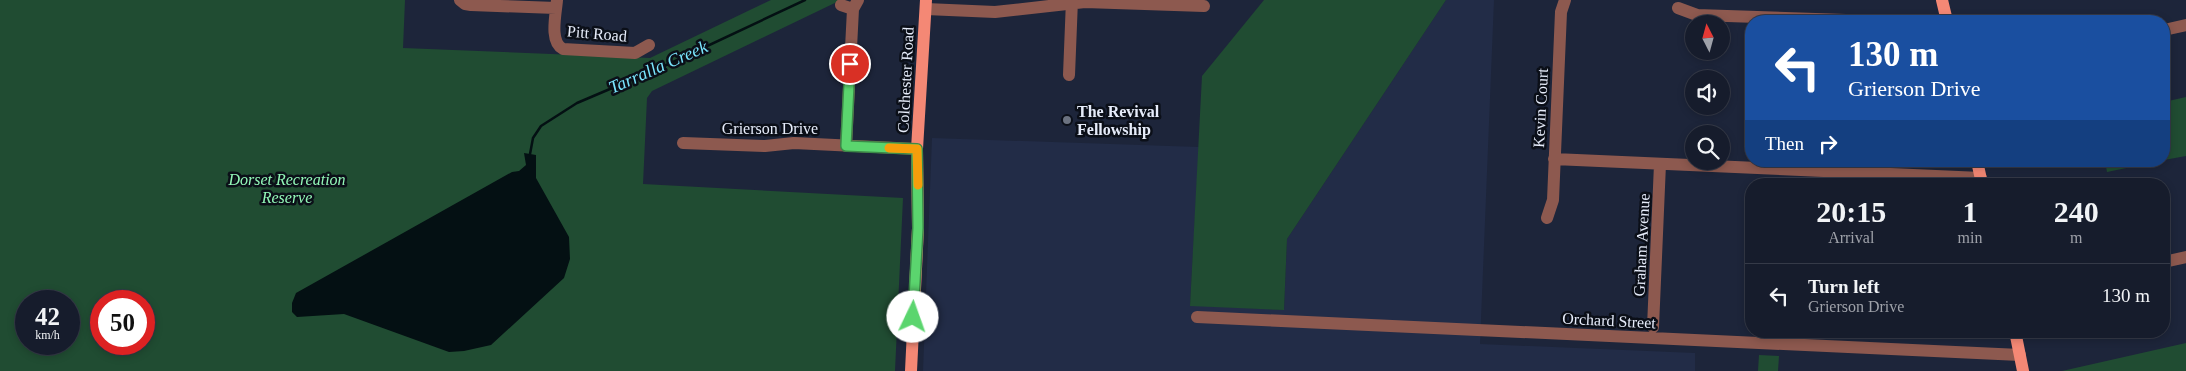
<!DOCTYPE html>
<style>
body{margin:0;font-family:"Times New Roman",serif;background:#1f2534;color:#f1f3f6;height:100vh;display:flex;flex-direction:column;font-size:19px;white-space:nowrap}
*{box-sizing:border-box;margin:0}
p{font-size:16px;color:#9ea1a9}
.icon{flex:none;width:28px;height:28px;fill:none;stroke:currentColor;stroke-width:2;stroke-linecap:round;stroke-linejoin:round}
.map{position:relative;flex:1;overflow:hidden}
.panel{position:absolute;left:1745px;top:178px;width:425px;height:160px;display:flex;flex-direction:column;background:#161c2c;border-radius:20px;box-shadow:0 2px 8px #0003,0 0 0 1px #353a48}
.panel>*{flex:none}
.hud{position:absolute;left:1745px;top:15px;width:425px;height:152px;border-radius:20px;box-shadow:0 2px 8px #0003,0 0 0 1px #353a48;background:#1a4fa0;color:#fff;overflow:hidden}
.needle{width:32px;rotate:354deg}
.tools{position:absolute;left:1685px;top:15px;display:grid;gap:10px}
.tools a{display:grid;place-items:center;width:45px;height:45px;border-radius:50%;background:#161c2c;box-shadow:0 2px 8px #0003,0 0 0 1px #353a48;font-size:25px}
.speed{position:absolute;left:15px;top:290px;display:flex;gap:10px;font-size:25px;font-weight:700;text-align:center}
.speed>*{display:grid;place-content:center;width:65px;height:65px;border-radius:50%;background:#161c2c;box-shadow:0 2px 8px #0003,0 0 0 1px #353a48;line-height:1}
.speed small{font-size:12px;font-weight:400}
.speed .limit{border:8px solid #d22;background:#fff;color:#111}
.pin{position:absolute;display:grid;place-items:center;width:42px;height:42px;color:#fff;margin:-21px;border:2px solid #fff;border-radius:50%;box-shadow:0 1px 5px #0007}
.me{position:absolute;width:55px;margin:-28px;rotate:3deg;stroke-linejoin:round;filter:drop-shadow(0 0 4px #0008)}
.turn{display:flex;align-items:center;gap:18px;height:105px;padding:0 20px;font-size:22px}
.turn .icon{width:65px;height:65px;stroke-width:2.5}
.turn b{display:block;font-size:35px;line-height:42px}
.then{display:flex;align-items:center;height:48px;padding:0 20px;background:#0003;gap:10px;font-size:19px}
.eta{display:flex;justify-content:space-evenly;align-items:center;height:85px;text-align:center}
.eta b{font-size:30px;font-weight:800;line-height:35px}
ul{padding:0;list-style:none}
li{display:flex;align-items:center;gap:15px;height:65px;padding:0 20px;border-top:1px solid #353a48}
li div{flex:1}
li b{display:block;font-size:19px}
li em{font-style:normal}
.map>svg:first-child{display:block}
.built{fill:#222c47}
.green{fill:#204c32;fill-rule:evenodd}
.water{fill:#041013}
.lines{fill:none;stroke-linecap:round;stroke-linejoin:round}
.stream{stroke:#041013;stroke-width:2.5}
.minor{stroke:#8d594f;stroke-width:12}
.major{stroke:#f48875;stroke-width:12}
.route-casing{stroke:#3b8a48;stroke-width:12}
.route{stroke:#5bd56e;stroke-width:9}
.slow{stroke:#f59e0b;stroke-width:9}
.worship-dot{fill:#6b7280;stroke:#0b0f18;stroke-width:2}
.labels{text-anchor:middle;stroke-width:5;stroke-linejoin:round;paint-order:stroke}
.street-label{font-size:16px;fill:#e6ecfa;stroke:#0b0f18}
.poi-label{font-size:16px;font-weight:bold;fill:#e6ecfa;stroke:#0b0f18;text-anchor:start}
.park-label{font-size:16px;font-style:italic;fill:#93f8b8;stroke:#0b0f18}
.water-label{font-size:18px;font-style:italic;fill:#7ae5fd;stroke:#0b0f18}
</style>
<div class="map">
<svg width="2186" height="371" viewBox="0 0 2186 371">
<rect width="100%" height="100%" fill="#1d253a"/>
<path class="built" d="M1446 0H1494L1480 344 1695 353V371H923L932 138 1199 147 1190 305 1284 310 1287 239Z"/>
<path class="green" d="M0 0H405L403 48 650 58 771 0H841L652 91 647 98 643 184 903 198 895 371H0ZM26 301H69V344H26ZM101 301H144V344H101Z
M1264 0H1446L1287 239 1284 310 1190 306 1202 76Z
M2186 97V156L2164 160V102Z
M2105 161H2160L2107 172Z
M2186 343V371H2062Z
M1759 355 1779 356 1778 371H1758Z"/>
<path class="water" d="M524 153 536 155V178L569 237 570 259 564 278 491 345 464 351 449 352 344 314 297 317 292 312V303L296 293 512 172 519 171 526 165Z"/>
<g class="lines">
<path class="stream" d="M530 154 533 138 541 126 577 103 671 63 805 0"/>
<path class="minor" d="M460 0 465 4 471 5 556 8
M557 0C556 14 549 42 563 49L635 53 649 45
M841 5 853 9 858 0
M1678 8 1697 15 1876 21
M926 9 995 12 1085 2 1204 6
M2164 30 2186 25
M1069 75 1072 0
M683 143 765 146 794 143 917 149
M846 146 853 9
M1554 159 1981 178
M1547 218 1553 200 1561 12 1565 0
M2164 262 2186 257
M1197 317 2020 355
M1653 327 1660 164"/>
<path class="major" d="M1942 0 1947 21
M1977 161 1982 184
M2015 331 2023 371
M911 371 918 228 917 149 926 0"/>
</g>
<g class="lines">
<g class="route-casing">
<path id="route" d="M850 64 846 146 917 149 918 228 913 317"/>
</g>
<use href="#route" class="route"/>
<path class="slow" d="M889 148 917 149 918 185"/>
</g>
<circle class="worship-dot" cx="1067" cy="120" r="5"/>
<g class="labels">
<g class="street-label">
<text transform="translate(597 33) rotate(5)" y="6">Pitt Road</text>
<text transform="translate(905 80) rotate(-87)" y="6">Colchester Road</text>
<text transform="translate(1540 108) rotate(-87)" y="6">Kevin Court</text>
<text x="770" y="134">Grierson Drive</text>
<text transform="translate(1641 245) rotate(-87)" y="6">Graham Avenue</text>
<text transform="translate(1609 320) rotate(3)" y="6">Orchard Street</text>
</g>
<g class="poi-label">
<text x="1077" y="117">The Revival<tspan x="1077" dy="18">Fellowship</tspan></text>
</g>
<g class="park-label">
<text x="287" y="185">Dorset Recreation<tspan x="287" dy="18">Reserve</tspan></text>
</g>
<g class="water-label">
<text transform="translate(658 67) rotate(-24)" y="6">Tarralla Creek</text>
</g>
</g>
</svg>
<div class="tools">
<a><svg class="needle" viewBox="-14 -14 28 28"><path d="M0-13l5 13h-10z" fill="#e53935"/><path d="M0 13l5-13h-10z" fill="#9ea1a9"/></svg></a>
<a><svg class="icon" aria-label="sound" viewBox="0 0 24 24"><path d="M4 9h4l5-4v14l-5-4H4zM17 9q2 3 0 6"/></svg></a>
<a><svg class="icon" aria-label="search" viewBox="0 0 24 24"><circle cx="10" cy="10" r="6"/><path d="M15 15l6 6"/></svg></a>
</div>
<div class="speed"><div>42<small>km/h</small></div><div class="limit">50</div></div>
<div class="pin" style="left:850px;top:64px;background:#d93025"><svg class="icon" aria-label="arrive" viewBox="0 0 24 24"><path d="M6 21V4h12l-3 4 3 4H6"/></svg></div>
<svg class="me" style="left:913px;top:317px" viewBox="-20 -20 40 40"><circle r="19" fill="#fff"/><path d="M0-13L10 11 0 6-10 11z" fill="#5bd56e"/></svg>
<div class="hud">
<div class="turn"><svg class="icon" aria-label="left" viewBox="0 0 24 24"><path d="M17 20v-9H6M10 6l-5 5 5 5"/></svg><div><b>130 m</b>Grierson Drive</div></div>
<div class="then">Then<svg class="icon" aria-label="right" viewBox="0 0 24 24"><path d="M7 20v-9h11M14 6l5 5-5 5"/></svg></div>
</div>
<section class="panel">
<div class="eta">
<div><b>20:15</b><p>Arrival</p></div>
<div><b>1</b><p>min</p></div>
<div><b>240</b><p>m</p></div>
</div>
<ul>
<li><svg class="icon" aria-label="left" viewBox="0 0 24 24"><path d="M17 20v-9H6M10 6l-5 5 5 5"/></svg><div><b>Turn left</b><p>Grierson Drive</p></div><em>130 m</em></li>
</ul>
</section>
</div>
